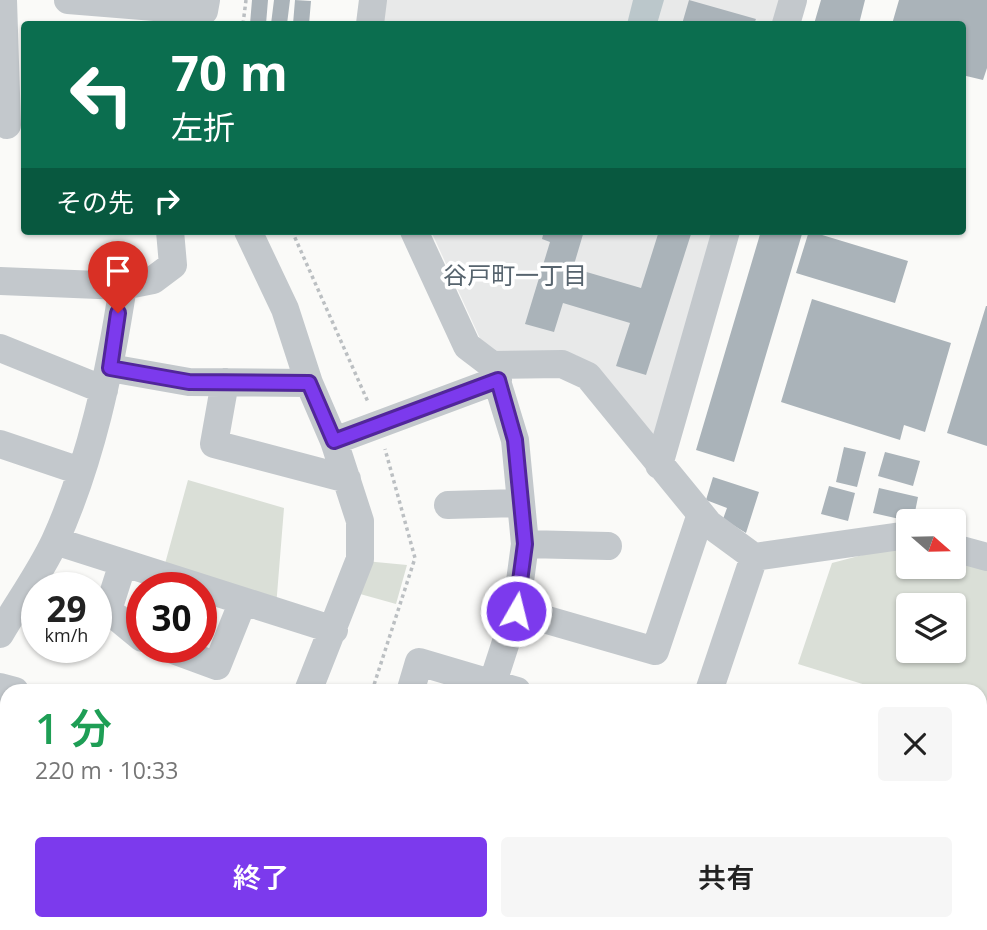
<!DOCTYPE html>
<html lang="ja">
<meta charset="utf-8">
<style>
body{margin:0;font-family:"Open Sans","Noto Sans JP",sans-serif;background:#f6f6f6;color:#222;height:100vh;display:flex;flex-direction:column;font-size:26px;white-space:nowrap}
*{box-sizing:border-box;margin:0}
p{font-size:23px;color:#767676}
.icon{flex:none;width:38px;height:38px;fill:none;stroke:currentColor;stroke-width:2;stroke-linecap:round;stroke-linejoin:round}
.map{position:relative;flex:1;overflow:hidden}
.drawer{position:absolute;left:0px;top:684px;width:987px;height:247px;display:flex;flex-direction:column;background:#fff;border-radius:21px 21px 0 0;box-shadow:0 2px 5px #0004}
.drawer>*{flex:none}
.guide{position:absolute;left:21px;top:21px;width:945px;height:214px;border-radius:7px;box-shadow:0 2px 5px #0004;background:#0b6e4f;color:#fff;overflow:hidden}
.needle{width:46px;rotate:110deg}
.controls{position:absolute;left:896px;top:509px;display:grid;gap:14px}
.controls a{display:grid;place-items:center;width:70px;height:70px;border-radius:7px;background:#fff;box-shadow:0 2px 5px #0004;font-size:35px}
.speed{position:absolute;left:21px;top:572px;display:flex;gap:14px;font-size:35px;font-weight:700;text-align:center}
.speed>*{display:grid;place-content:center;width:91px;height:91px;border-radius:50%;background:#fff;box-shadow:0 2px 5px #0004;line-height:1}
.speed small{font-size:18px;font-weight:400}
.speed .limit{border:10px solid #d22;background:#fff;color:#111}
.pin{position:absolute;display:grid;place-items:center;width:60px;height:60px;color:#fff;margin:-72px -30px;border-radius:50% 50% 50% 0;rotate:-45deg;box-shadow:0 0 7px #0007}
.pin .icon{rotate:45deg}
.me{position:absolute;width:77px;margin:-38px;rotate:8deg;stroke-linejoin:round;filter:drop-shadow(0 0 5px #0008)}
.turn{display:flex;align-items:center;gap:24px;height:147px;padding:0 35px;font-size:32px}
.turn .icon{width:91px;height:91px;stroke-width:2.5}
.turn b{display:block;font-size:49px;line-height:60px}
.then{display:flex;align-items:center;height:66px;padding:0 35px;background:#0003;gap:14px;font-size:26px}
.round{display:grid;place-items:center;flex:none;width:74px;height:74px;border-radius:7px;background:#f6f6f6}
.head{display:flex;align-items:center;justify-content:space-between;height:119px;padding:0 35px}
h1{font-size:42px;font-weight:600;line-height:52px;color:#1e9e55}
.action{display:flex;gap:14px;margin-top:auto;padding:14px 35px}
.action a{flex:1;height:80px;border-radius:7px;background:#7c3aed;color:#fff;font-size:28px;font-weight:600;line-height:80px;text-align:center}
.action a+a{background:#f6f6f6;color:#222}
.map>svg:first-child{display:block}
.built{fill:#e8e9e9}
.green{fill:#dadfd7;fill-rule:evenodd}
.water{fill:#bbc7cb}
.building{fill:#aab3b9}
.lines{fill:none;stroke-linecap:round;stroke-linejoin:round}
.path{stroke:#bbbfc2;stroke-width:3.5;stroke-dasharray:3.5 3.5;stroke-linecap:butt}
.minor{stroke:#c3c8cc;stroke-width:28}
.route-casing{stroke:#51269a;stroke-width:18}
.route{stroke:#7c3aed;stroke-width:12}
.labels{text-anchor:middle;stroke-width:7;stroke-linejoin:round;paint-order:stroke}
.neighbourhood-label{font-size:24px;fill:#57646e;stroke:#fff}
</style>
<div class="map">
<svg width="987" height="930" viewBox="0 0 987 930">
<rect width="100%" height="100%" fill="#fafaf8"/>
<path class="built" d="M386 0H787L779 24H382Z
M431 231H718L655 443 576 355 507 357 483 345Z"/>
<path class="green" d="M188 480 284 508 276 607 163 571Z
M908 543V567H954V556L987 565V723L980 721V691H885L798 664 832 563ZM908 606H954V651H908Z
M365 561 407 565 396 604 353 592Z"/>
<path class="water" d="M633 0H664L657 24H627Z"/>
<path class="building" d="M252 0H268L266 24H250Z
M274 0H290L287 24H271Z
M295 0 311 1 309 24H293Z
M689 0 756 19 754 24H682Z
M821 0H865L859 24H814Z
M899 0H987V68L983 80 962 75V24H892Z
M544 231H584L573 268 641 288 659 231H692L646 375 616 366 630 323 563 303 554 332 525 324 550 242 542 239Z
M761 231 802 234 734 462 696 450Z
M809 231 908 261 895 303 796 273Z
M812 299 951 343 925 432 904 425 900 440 781 402Z
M986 306H987V446L947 433Z
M844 447 866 452 857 487 836 482Z
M885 452 920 461 913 486 878 476Z
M713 477 759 492 746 533 723 519 727 508 706 500Z
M829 486 855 493 848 521 821 514Z
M879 488 918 497 913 522 873 513Z"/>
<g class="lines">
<path class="path" d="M243 24 246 0
M292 231 368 402
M372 691 415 558 385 449
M236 930 240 924"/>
<path class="minor" d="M3 0 7 125
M68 0 204 11 206 0
M370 24 373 0
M786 24 793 0
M248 231 285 309 309 383 334 441 360 521V559L308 691
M414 231 467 346 492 365 515 440 525 544 516 611 490 691
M0 281 123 286 153 280 173 265 170 231
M0 348 104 390
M492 365 562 364 588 376 709 524 754 557 908 535
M110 368 189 382 309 383
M225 382 214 444 347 479
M334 441 498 380
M0 444 80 471
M659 465 726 231
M448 505 521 503
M55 541 334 630
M525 544 608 546
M954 548 987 557
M123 563 108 610 142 638
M516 611 655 651 701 514
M0 634C18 603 40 573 55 541 91 461 110 372 123 286
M168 648 217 666 243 601
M0 687 15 691
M411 689 419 662 517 691
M709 691 754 557
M980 790 987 773
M980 812 987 815
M0 850 7 837
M980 886 987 889
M176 924H178
M513 924 530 930
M301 930 303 924
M411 930 412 924
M457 930V924
M624 930 627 924
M940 930 941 924"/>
</g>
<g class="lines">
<g class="route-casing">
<path id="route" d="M118 313 110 368 189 382 309 383 334 441 498 380 515 440 525 544 516 611"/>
</g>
<use href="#route" class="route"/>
</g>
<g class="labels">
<g class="neighbourhood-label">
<text x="515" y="284">谷戸町一丁目</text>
</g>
</g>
</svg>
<div class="controls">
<a><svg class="needle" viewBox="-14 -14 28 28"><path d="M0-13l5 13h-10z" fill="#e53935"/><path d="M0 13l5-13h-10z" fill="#767676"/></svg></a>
<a><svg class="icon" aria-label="layers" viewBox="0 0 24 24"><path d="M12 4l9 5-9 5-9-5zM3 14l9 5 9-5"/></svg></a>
</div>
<div class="speed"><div>29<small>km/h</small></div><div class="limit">30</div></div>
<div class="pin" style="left:118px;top:313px;background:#d93025"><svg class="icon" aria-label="arrive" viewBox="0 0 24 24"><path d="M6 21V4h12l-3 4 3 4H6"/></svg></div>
<svg class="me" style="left:516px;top:611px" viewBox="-20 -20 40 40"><circle r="17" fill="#7c3aed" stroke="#fff" stroke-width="3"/><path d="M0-11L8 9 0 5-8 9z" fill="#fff"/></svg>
<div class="guide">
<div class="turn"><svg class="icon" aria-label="left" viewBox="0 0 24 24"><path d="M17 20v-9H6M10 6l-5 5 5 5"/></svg><div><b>70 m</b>左折</div></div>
<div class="then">その先<svg class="icon" aria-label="right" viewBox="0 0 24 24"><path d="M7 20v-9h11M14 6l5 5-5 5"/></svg></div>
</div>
<section class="drawer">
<div class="head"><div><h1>1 分</h1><p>220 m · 10:33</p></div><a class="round"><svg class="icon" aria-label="close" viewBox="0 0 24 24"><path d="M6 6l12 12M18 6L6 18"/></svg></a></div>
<div class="action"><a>終了</a><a>共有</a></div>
</section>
</div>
